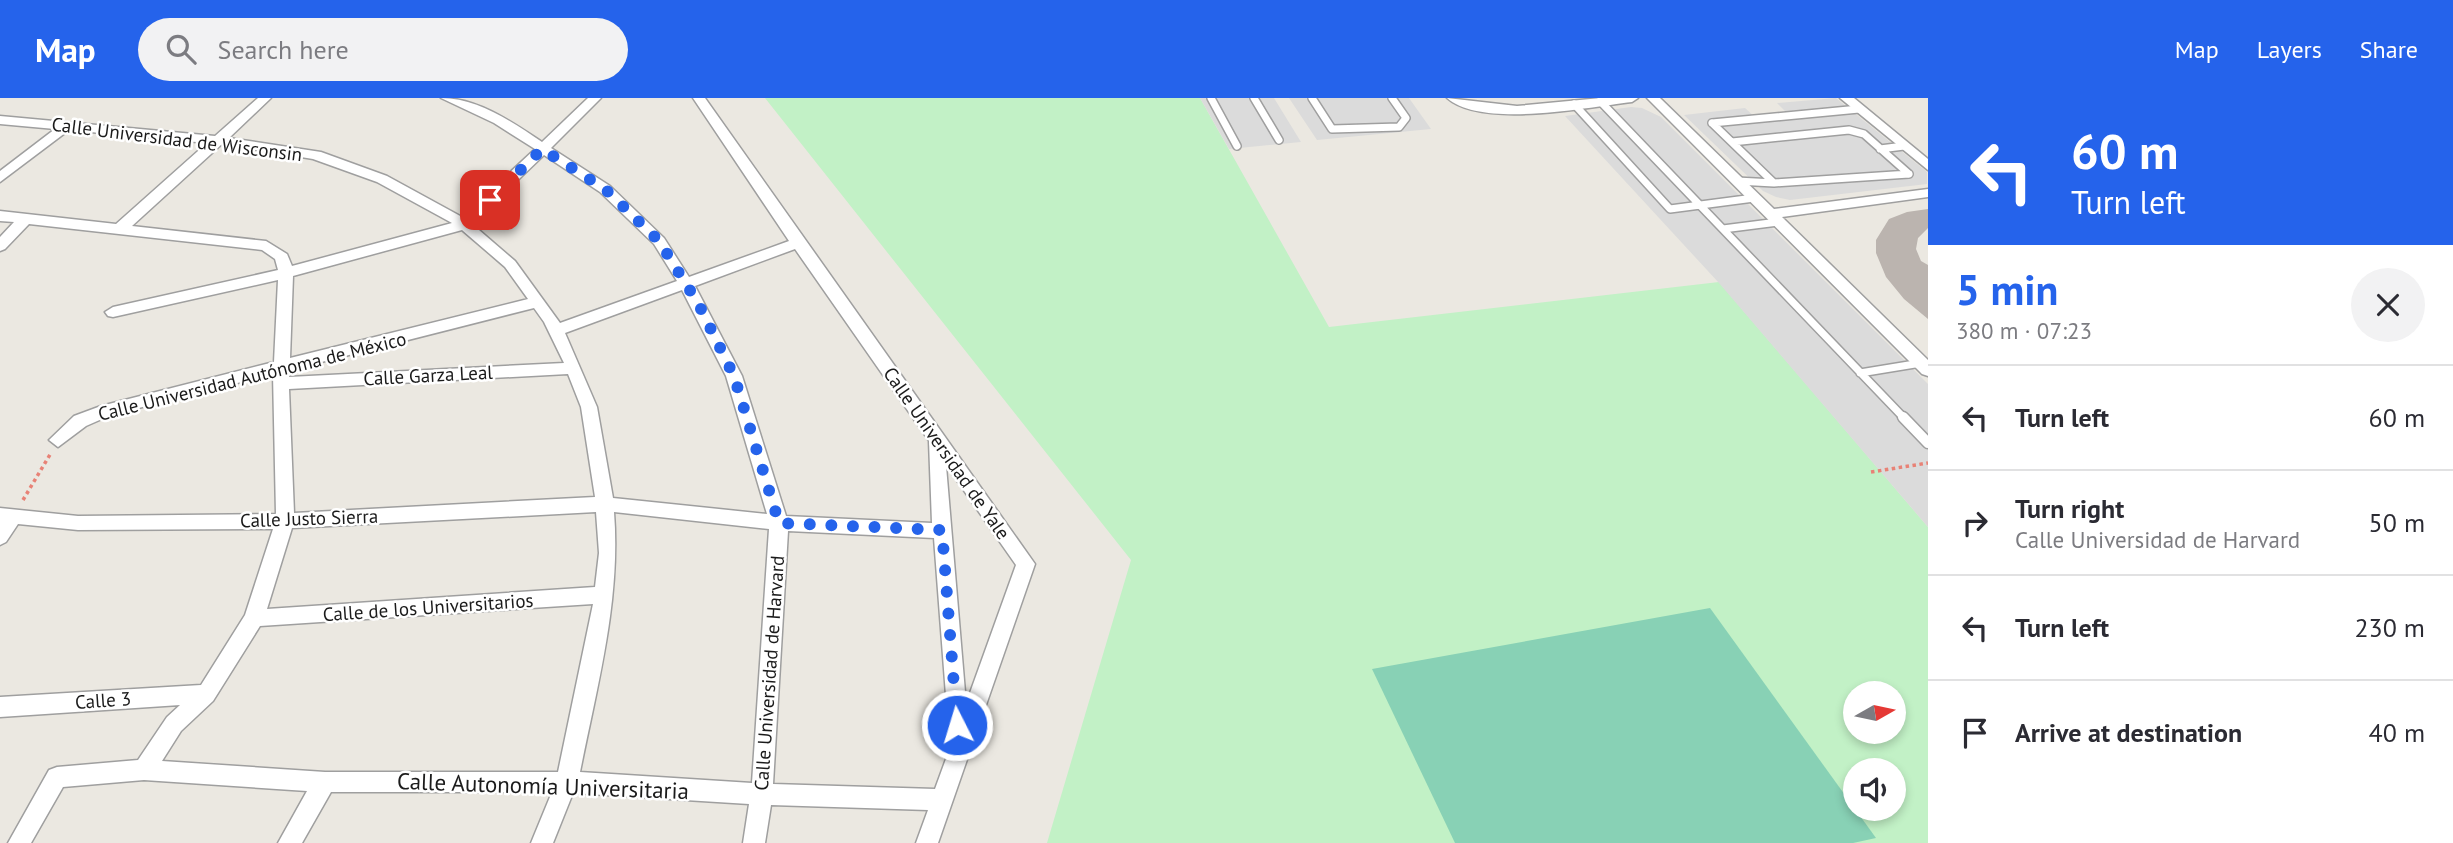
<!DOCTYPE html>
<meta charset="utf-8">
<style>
body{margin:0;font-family:"PT Sans",sans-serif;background:#f2f2f3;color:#2b2b33;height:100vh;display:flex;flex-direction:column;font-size:26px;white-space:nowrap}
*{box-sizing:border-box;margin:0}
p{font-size:23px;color:#7c7c81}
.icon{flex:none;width:38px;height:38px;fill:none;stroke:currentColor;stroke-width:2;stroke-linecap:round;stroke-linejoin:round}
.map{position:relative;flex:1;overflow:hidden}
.sheet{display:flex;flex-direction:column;background:#fff;width:525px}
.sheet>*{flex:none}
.top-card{background:#2563eb;color:#fff;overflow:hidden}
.needle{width:46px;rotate:81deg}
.controls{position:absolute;left:1843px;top:583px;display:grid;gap:14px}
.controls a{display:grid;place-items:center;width:63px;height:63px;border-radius:50%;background:#fff;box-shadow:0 4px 10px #0003;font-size:35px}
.pin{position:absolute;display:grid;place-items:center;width:60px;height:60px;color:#fff;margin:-30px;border-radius:14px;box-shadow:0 4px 10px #0006}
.me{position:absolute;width:77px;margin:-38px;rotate:355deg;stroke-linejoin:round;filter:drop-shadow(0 0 5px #0008)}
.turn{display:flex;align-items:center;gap:24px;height:147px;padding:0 28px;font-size:32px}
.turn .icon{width:91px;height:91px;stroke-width:2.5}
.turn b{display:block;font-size:49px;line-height:60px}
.round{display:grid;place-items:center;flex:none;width:74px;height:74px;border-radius:37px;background:#f2f2f3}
.head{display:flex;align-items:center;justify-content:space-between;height:119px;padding:0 28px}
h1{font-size:42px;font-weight:700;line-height:52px;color:#2563eb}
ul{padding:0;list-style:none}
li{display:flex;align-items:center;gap:21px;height:105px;padding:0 28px;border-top:2px solid #e1e1e2}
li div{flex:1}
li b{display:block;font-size:26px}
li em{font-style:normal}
header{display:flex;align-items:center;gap:42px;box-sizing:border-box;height:98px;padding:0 35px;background:#2563eb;color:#fff}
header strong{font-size:33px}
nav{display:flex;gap:38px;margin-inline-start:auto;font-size:24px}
.search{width:490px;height:63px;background:#f2f2f3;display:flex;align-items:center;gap:18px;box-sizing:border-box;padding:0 24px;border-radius:38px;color:#7c7c81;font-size:26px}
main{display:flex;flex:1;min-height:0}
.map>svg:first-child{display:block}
.park{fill:#c2f1c6;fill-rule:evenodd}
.pitch{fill:#88d1b5}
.parking{fill:#dbdbdb}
.building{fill:#bbb4af}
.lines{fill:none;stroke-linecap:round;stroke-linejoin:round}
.lane-far1-casing{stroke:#9f9f9f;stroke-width:10}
.lane-casing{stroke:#9f9f9f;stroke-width:13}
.street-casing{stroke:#9f9f9f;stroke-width:3}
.path{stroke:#e88276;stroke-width:3.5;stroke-dasharray:3.5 3.5;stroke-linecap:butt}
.lane-far1{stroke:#fff;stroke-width:7}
.lane{stroke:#fff;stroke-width:10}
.street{fill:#fff;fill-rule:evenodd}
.route{stroke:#2563eb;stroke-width:12;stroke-dasharray:0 21.6}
.labels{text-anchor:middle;stroke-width:5;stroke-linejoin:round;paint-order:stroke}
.street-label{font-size:19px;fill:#1b1b1b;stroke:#fff}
.near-street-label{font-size:23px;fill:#1b1b1b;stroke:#fff}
</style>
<header>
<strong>Map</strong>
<div class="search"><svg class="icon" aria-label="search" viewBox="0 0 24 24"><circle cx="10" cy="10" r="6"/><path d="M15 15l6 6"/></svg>Search here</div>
<nav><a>Map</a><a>Layers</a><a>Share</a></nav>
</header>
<main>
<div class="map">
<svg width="1928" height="745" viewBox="0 0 1928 745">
<rect width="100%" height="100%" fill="#ebe8e1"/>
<path class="park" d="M765 0H1200L1329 229 1719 184 1928 429V745H1047L1131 462ZM1855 595H1894V634H1855ZM1855 672H1894V710H1855Z"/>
<path class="pitch" d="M1710 510 1876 740 1853 745H1455L1372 571Z"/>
<path class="parking" d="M1200 0H1274L1301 44 1229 51Z
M1289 0H1409L1431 31 1317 42Z
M1836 0 1927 74V86L1790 102 1776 99 1763 93 1684 17 1745 10 1756 20 1788 16 1777 5Z
M1631 9 1642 10 1661 19 1928 286V429L1719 185 1565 18Z"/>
<path class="building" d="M1928 111V130L1918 140 1916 151 1921 163 1928 167V221L1904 201 1886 179 1876 155V142L1889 121 1907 114Z"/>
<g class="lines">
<g class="lane-far1-casing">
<path id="lane-far1" d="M1211 0 1237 48
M1254 0 1279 42
M1312 0 1332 31 1399 29 1406 20 1392 0
M1600 3 1905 321
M1574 6 1670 111 1754 100
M1712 25 1774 85 1909 76
M1712 25 1859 11
M1732 44 1849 32 1864 36 1909 76
M1880 51 1904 48
M1737 83 1774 85
M1723 131 1778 124
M1860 275 1921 265"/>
</g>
<g class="lane-casing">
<path id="lane" d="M1903 319 1928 345"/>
</g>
<g class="street-casing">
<path id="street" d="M258 0H271L229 40 321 54 387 78 462 119 535 51 494 25 441 0C478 0 512 24 542 44L588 0H601L551 50 610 88 664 140 689 179 789 143 693 0H705L1035 466 938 745H916L928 712 771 707 765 745H743L749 706 573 695 553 745H531L552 694H331L302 745H278L307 693 144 682 63 689 31 745H8L49 672 57 669 138 662 167 619 180 607 0 619V599L201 587 245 517 273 431 78 432 18 426 6 444 0 447V410L78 418 276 416 273 276 111 317 86 328 58 349 49 342 74 318 101 308 274 264 278 182 113 219 108 218 105 214 113 209 278 172 275 161 262 152 29 126 5 151 0 153V139L14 124 0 123V113L116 126 207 45 69 32 0 84V73L55 31 0 26V18L215 38ZM222 46 313 61 377 84 452 125 292 168 287 156 266 143 132 128ZM544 57 600 94 654 146 677 183 560 225 515 163 472 126ZM462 132 505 169 528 201 290 260 293 178ZM795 151 929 343 932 425 786 418 742 278 695 188ZM682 192 726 278 767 416 613 400 597 309 565 235ZM534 210 544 224 564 265 289 279 290 272ZM568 276 581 309 595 399 294 415 289 291ZM946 367 1016 467 966 606 946 368ZM596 414 599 455 595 489 267 511 292 430ZM614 414 769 431 752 685 580 674C597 588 621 502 614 414ZM788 433 934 440 950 650 935 691 773 686ZM593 506 558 674H325L162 663 181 633 213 603 260 528Z
M1447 0 1517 8 1601 0H1638L1632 4C1588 9 1482 31 1447 0Z
M1647 0H1660L1774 111 1928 91V99L1782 119 1928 262V278L1922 276Z
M1840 0H1854L1928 61V72Z"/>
</g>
<path class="path" d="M1871 374 1928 365
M23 402 51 355"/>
<use href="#lane-far1" class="lane-far1"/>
<use href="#lane" class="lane"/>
<use href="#street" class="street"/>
</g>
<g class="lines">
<path class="route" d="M490 102 542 51 605 91 659 143 698 205 734 278 779 425 942 432 957 627"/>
</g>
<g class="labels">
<g class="street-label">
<text transform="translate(177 41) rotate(7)" y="7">Calle Universidad de Wisconsin</text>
<text transform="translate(428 277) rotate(-3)" y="7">Calle Garza Leal</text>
<text transform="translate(252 278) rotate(-14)" y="7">Calle Universidad Autónoma de México</text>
<text transform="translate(947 355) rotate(55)" y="7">Calle Universidad de Yale</text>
<text transform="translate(309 420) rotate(-2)" y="7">Calle Justo Sierra</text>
<text transform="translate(428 509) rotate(-4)" y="7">Calle de los Universitarios</text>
<text transform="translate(769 575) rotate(-86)" y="7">Calle Universidad de Harvard</text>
<text transform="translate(103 602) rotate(-4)" y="7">Calle 3</text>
</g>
<g class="near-street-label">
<text transform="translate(543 688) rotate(2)" y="8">Calle Autonomía Universitaria</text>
</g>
</g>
</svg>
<div class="controls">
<a><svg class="needle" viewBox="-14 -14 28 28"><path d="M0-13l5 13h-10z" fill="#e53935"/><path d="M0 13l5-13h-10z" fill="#7c7c81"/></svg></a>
<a><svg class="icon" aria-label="sound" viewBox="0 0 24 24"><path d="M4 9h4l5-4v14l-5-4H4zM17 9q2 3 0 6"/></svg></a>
</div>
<div class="pin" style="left:490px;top:102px;background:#d93025"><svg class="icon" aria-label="arrive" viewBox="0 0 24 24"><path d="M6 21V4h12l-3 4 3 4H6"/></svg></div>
<svg class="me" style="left:957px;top:627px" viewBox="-20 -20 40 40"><circle r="17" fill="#2563eb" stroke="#fff" stroke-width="3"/><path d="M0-11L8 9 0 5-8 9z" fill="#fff"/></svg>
</div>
<section class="sheet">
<div class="top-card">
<div class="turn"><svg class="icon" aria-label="left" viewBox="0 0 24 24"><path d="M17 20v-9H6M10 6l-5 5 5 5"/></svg><div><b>60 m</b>Turn left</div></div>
</div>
<div class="head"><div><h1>5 min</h1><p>380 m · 07:23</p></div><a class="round"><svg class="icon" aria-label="close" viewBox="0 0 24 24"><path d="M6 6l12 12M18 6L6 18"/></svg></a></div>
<ul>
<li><svg class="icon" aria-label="left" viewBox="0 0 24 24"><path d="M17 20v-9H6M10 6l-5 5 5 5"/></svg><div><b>Turn left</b></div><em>60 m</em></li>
<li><svg class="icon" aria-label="right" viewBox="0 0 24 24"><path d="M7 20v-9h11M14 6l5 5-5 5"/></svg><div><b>Turn right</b><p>Calle Universidad de Harvard</p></div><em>50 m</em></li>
<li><svg class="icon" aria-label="left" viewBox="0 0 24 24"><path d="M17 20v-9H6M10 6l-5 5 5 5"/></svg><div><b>Turn left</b></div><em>230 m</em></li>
<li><svg class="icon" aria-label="arrive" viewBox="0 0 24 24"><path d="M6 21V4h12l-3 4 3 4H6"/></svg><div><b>Arrive at destination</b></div><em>40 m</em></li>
</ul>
</section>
</main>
